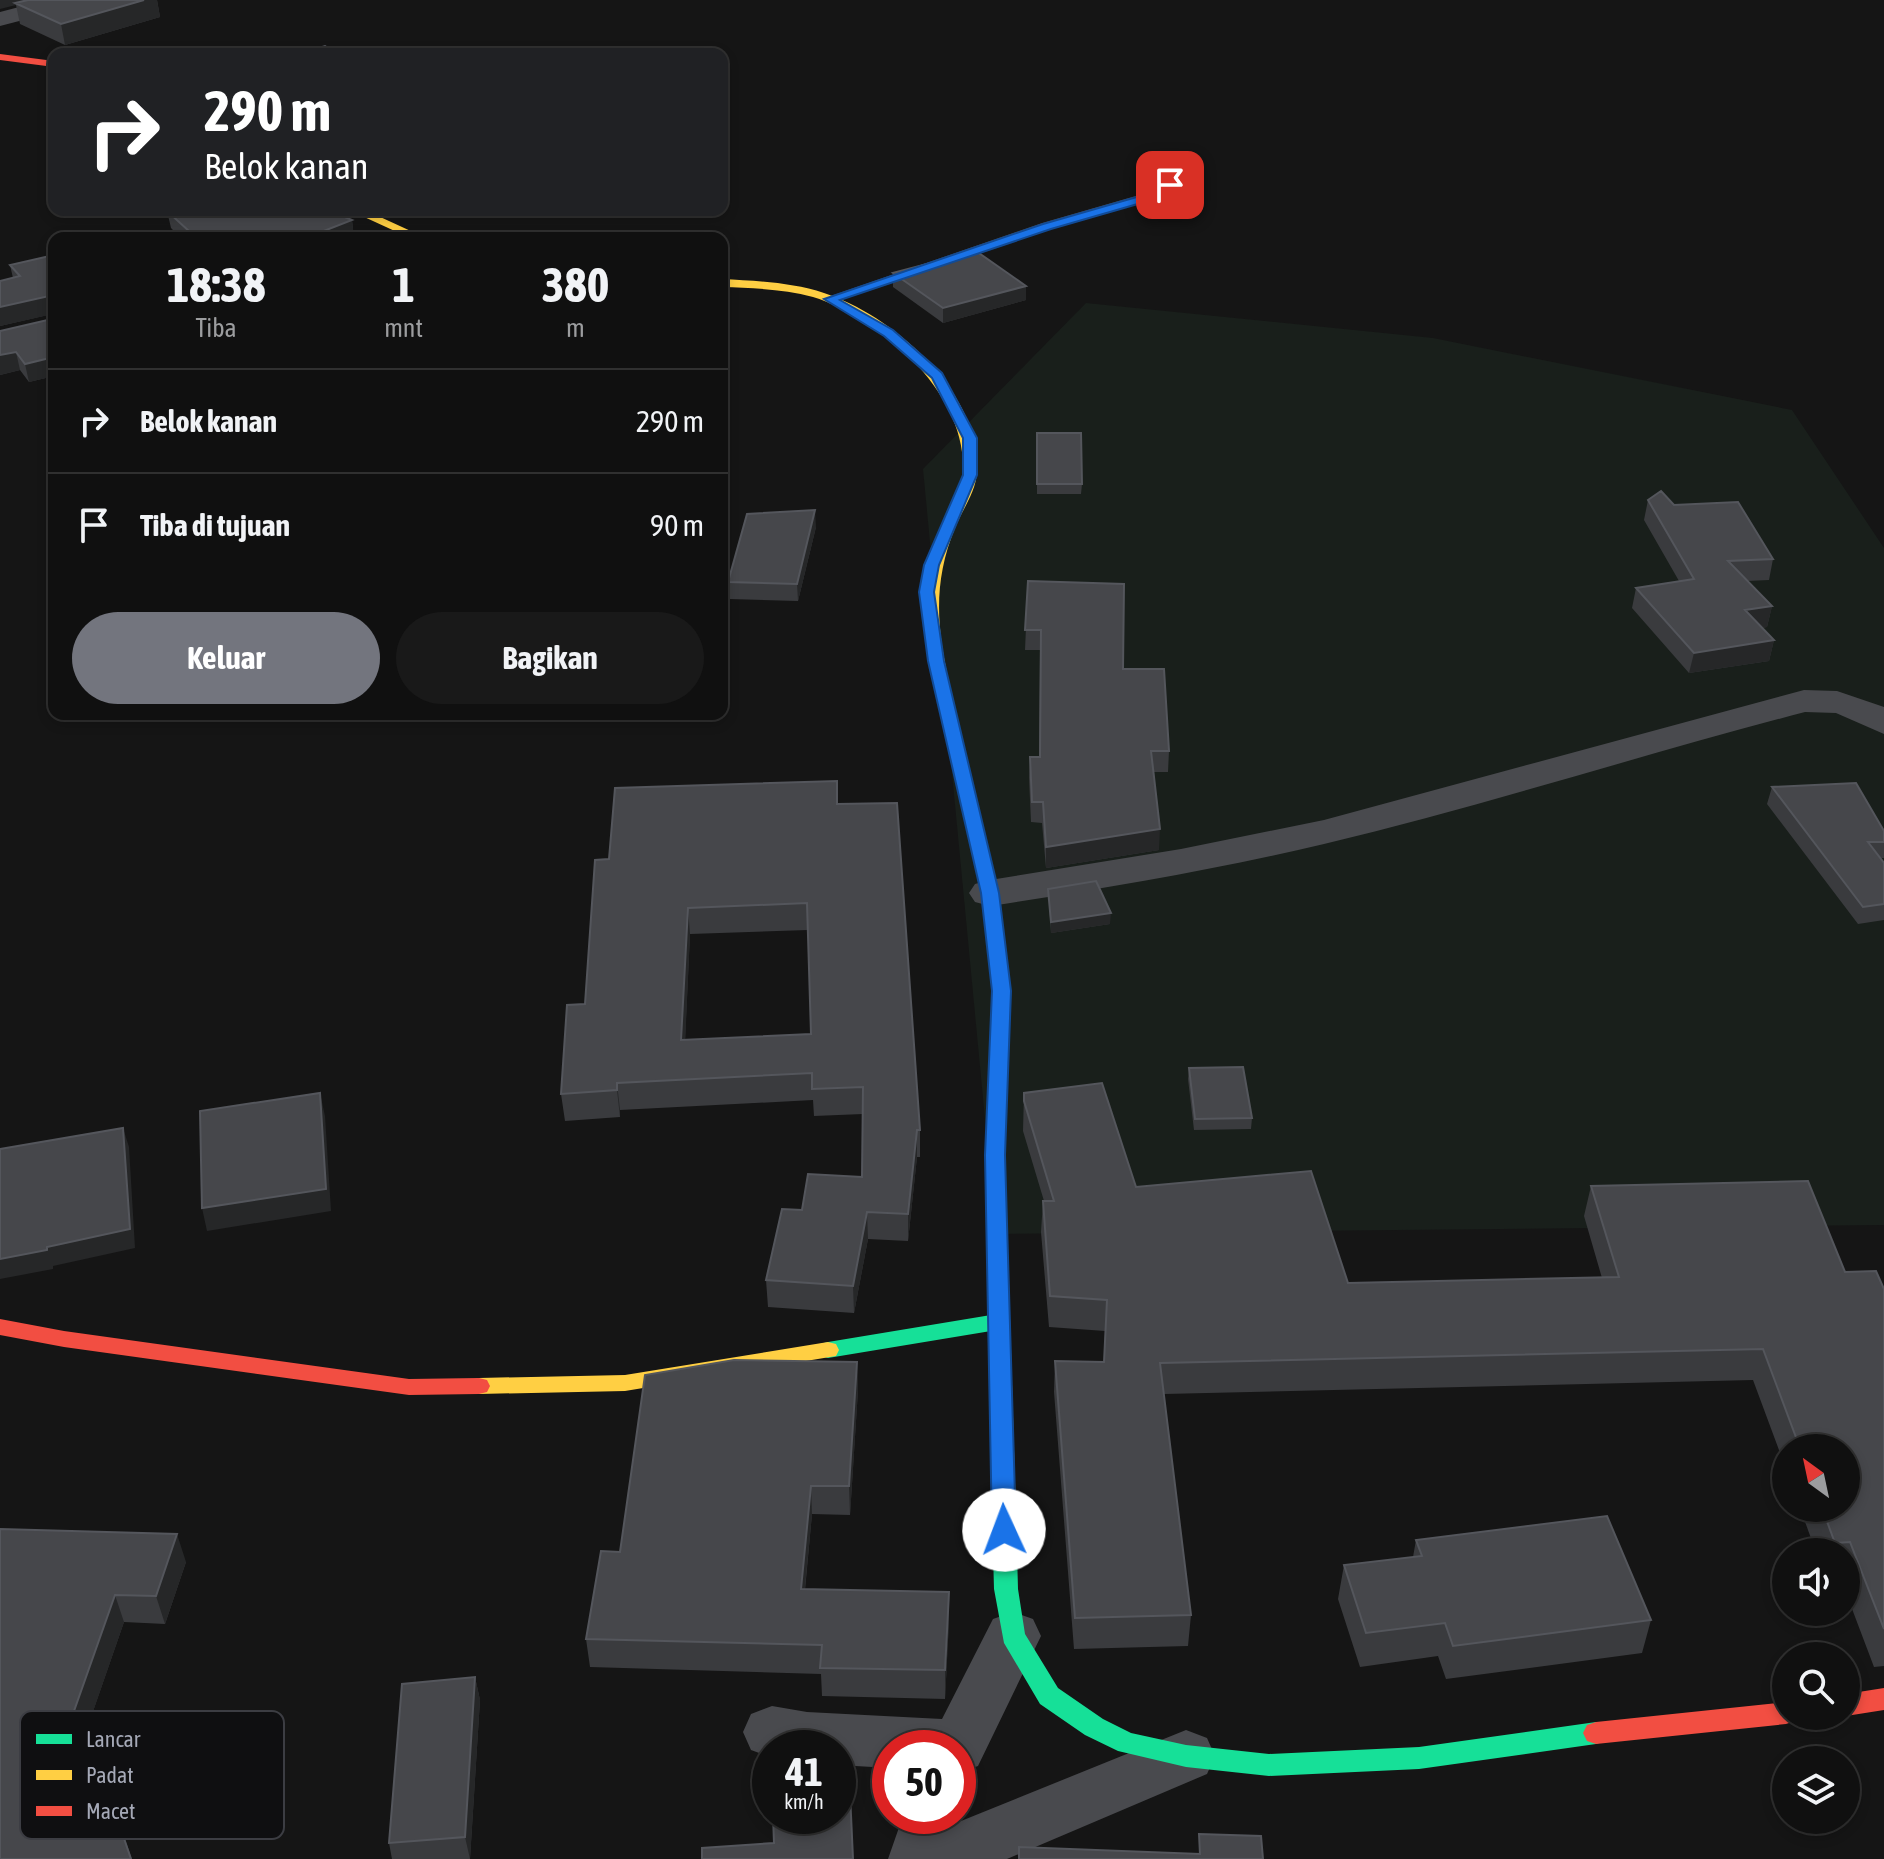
<!DOCTYPE html>
<html lang="id">
<style>
body{margin:0;font-family:"Asap Condensed",sans-serif;background:#191919;color:#f1f3f6;height:100vh;display:flex;flex-direction:column;font-size:30px;white-space:nowrap}
*{box-sizing:border-box;margin:0}
p{font-size:26px;color:#9c9d9f}
.icon{flex:none;width:44px;height:44px;fill:none;stroke:currentColor;stroke-width:2;stroke-linecap:round;stroke-linejoin:round}
.map{position:relative;flex:1;overflow:hidden}
.details{position:absolute;left:48px;top:232px;width:680px;height:488px;display:flex;flex-direction:column;background:#101010;border-radius:16px;box-shadow:0 4px 12px #0003,0 0 0 2px #303030}
.details>*{flex:none}
.guide{position:absolute;left:48px;top:48px;width:680px;height:168px;border-radius:16px;box-shadow:0 4px 12px #0003,0 0 0 2px #303030;background:#202124;color:#fff;overflow:hidden}
.needle{width:52px;rotate:327deg}
.controls{position:absolute;left:1772px;top:1434px;display:grid;gap:16px}
.controls a{display:grid;place-items:center;width:88px;height:88px;border-radius:50%;background:#101010;box-shadow:0 4px 12px #0003,0 0 0 2px #303030;font-size:40px}
.speed{position:absolute;left:752px;top:1730px;display:flex;gap:16px;font-size:40px;font-weight:700;text-align:center}
.speed>*{display:grid;place-content:center;width:104px;height:104px;border-radius:50%;background:#101010;box-shadow:0 4px 12px #0003,0 0 0 2px #303030;line-height:1}
.speed small{font-size:20px;font-weight:400}
.speed .limit{border:12px solid #d22;background:#fff;color:#111}
.pin{position:absolute;display:grid;place-items:center;width:68px;height:68px;color:#fff;margin:-34px;border-radius:16px;box-shadow:0 4px 12px #0006}
.me{position:absolute;width:88px;margin:-44px;rotate:358deg;stroke-linejoin:round;filter:drop-shadow(0 0 6px #0008)}
.turn{display:flex;align-items:center;gap:28px;height:168px;padding:0 24px;font-size:36px}
.turn .icon{width:104px;height:104px;stroke-width:2.5}
.turn b{display:block;font-size:56px;line-height:68px}
.eta{display:flex;justify-content:space-evenly;align-items:center;height:136px;text-align:center}
.eta b{font-size:48px;font-weight:700;line-height:56px}
.button{display:flex;gap:16px;margin-top:auto;padding:16px 24px}
.button a{flex:1;height:92px;border-radius:48px;background:#73757e;color:#fff;font-size:32px;font-weight:700;line-height:92px;text-align:center}
.button a+a{background:#191919;color:#f1f3f6}
ul{padding:0;list-style:none}
li{display:flex;align-items:center;gap:24px;height:104px;padding:0 24px;border-top:2px solid #303030}
li div{flex:1}
li b{display:block;font-size:30px}
li em{font-style:normal}
.map>svg:first-child{display:block}
.green{fill:#191f1b}
.lines{fill:none;stroke-linecap:round;stroke-linejoin:round}
.lane{fill:#494a4e;fill-rule:evenodd}
.street{fill:#494a4e;fill-rule:evenodd}
.fast{fill:#16e098;fill-rule:evenodd}
.slow{fill:#ffcf43;fill-rule:evenodd}
.jam{fill:#f24e42;fill-rule:evenodd}
.wall{fill:#3a3b3e;fill-rule:evenodd}
.shaded-wall{fill:#262728}
.building{fill:#46474b;stroke:#54565c;stroke-width:2;fill-rule:evenodd}
.route{fill:#1a73e8;stroke:#114b97;stroke-width:2}
.key{fill:#0f0f11;stroke:#3c3d43;stroke-width:2}
.key-label{font-size:22px;fill:#a5a9b7}
</style>
<div class="map">
<svg width="1884" height="1859" viewBox="0 0 1884 1859">
<rect width="100%" height="100%" fill="#151515"/>
<path class="green" d="M1086 303 1433 338 1792 410 1884 548V1225L996 1234 923 469Z"/>
<g class="lines">
<path class="lane" d="M1170 181 1177 185 1175 188 1156 199 1052 229 835 302 830 304 822 299 1042 223 1146 193Z"/>
<path class="street" d="M46 0H85L81 5 0 26V12Z
M1804 690 1837 691 1884 707V734L1836 713 1805 712C1644 754 1486 805 1324 844 1214 870 1102 889 990 906L975 902 969 893 975 884 990 880 1181 849 1324 820Z
M1013 1612 1033 1619 1041 1636 978 1766 958 1773V1748H890V1768L838 1765V1748H770V1757L751 1750 743 1732 751 1714 772 1706 807 1712 942 1719 993 1619Z
M1186 1730 1207 1738 1215 1756 1207 1774 1007 1859H888L903 1816H958V1805L963 1816 961 1821Z"/>
<path class="fast" d="M997 1314 1005 1316 1008 1322 1005 1328 997 1330 828 1358 820 1356 817 1350 820 1344 828 1342Z
M1004 1506 1012 1508 1016 1515 1018 1589 1025 1634 1058 1688 1103 1719 1131 1733 1186 1745 1269 1754 1419 1747 1596 1722 1605 1725 1609 1733 1605 1741 1596 1744 1419 1769 1269 1776 1186 1767 1118 1751 1085 1735 1040 1704 1004 1643 994 1589 992 1515 996 1508Z"/>
<path class="slow" d="M349 210H365L426 238H410Z
M722 279C756 281 791 282 824 293 893 315 982 394 977 472 976 492 962 510 955 528 934 579 936 624 948 677L946 680H934L932 677C921 624 919 579 940 528 948 510 962 492 963 471 967 394 882 318 813 297 784 289 752 288 722 287Z
M997 943 1006 949 1011 991 1005 1155 1016 1515 1012 1522 1004 1524 996 1522 992 1515 985 1155 993 991 988 949Z
M828 1342 836 1344 839 1350 836 1356 625 1391 479 1394 471 1392 468 1386 471 1380 479 1378 625 1375Z"/>
<path class="jam" d="M0 54 54 61V67L0 60Z
M940 672 948 677 999 893 1006 949 997 955 988 949 981 893 932 677Z
M0 1319 64 1331 409 1379 479 1378 487 1380 490 1386 487 1392 479 1394 409 1395 64 1347 0 1335Z
M1884 1688V1710L1846 1716V1694Z
M1786 1702V1716H1797L1795 1721 1786 1724 1596 1744 1587 1741 1583 1733 1587 1725 1596 1722Z"/>
</g>
<path class="wall" d="M0 0H157L160 17 65 45 20 24 16 5Z
M348 210 350 219 352 220 354 238H172V236L178 235 171 228 167 211Z
M54 255V376L29 382 20 370 0 375V331L52 319V314L0 326V281L13 278 10 265Z
M893 273 1026 286V300L943 323 893 287Z
M1037 433 1082 484 1081 494H1037Z
M1648 500 1674 505 1773 559 1769 580 1747 581 1772 606 1767 627 1761 628 1774 640 1769 661 1689 673 1632 608 1636 588 1679 581 1644 520Z
M816 527 798 601 729 599 728 582Z
M1028 581 1123 669 1169 751 1168 772H1154L1159 850 1046 868 1042 823 1031 822 1029 778 1030 757H1039L1040 650H1025Z
M1772 787 1884 831V858H1881L1884 863V920L1858 924 1767 804Z
M837 804 920 1130V1157H917L908 1241 868 1239 854 1313 768 1307 766 1280 802 1210 862 1177 863 1114 814 1116 813 1100 620 1110V1117L565 1121 561 1094 585 1004 609 859ZM808 930 811 1034 685 1040 690 934Z
M1048 889 1110 924 1051 933Z
M1189 1068 1252 1118 1251 1129 1194 1130 1188 1079Z
M1024 1093 1136 1187 1348 1283 1602 1278 1584 1216 1591 1186 1845 1272 1884 1289V1666L1874 1667 1846 1593V1552H1816L1800 1508H1846V1448H1786V1469L1753 1380 1164 1394 1191 1615 1188 1646 1074 1649 1054 1392 1055 1361 1104 1362 1105 1331 1049 1327 1041 1232 1043 1201H1044L1023 1131Z
M857 1362 858 1390 850 1515 812 1514 805 1590 949 1621 945 1699 822 1696 821 1674 590 1667 586 1639 620 1552Z
M0 1529 186 1562 165 1624 124 1622 67 1786 112 1803 132 1859H0Z
M1416 1540 1651 1620 1642 1653 1446 1679 1438 1656 1360 1667 1338 1599 1344 1565 1413 1557Z
M475 1677 480 1700 470 1859H392L389 1843Z"/>
<path class="shaded-wall" d="M0 0H34L15 3 16 5 0 9Z
M144 0H157L160 17 65 45 61 24Z
M328 210H348L350 221 352 220 354 238H306Z
M1026 286V300L943 323V308Z
M49 296 53 314 0 326V307Z
M16 352 20 370 0 375V355Z
M54 357V376L29 382 25 364Z
M815 510 816 527 798 601 797 584Z
M1772 606 1767 627 1740 631 1745 610Z
M1774 640 1769 661 1689 673 1694 653Z
M1160 829 1159 850 1046 868V847Z
M688 908 690 934 684 1068 681 1040Z
M1111 913 1110 924 1051 933V922Z
M617 1083 620 1110V1117L617 1090Z
M320 1093 325 1116 331 1211 207 1231 202 1208Z
M123 1128 129 1147 135 1248 53 1266V1269L0 1279V1259Z
M917 1130V1157L908 1241V1214Z
M867 1212 868 1239 854 1313 853 1286Z
M857 1362 858 1390 850 1515 849 1486Z
M811 1486 812 1514 802 1618 801 1589Z
M177 1534 186 1562 165 1624 156 1596Z
M949 1592V1621L945 1699V1670Z
M115 1595 124 1622 60 1807 50 1779Z
M475 1677 480 1700 470 1859 465 1837Z"/>
<path class="building" d="M28 0H144L61 24 15 3Z
M325 46 337 54H300Z
M171 210H328L352 220 306 238H173L172 236 190 232 167 211Z
M976 251 1026 286 943 308 893 273Z
M54 255V357L25 364 16 352 0 355V331L52 319 53 299 49 296 0 307V281L20 276 10 265Z
M1037 433H1081L1082 484H1037Z
M1661 491 1674 505 1738 502 1773 559 1728 561 1772 606 1745 610 1774 640 1694 653 1636 588 1694 579 1648 500Z
M815 510 797 584 728 582 747 514Z
M1028 581 1124 584 1123 669H1164L1169 751H1151L1160 829 1046 847 1043 802H1032L1030 757H1040L1041 630H1025Z
M837 781V804L897 803 920 1130H917L908 1214 867 1212 853 1286 766 1280 782 1209 802 1210 808 1174 862 1177 863 1087 812 1089V1073L617 1083V1090L561 1094 567 1005 585 1004 595 860 609 859 615 788ZM807 903 811 1034 681 1040 688 908Z
M1856 783 1884 831V842H1868L1884 863V904L1863 907 1772 787Z
M1096 881 1111 913 1051 922 1048 889Z
M1243 1067 1252 1118 1195 1119 1189 1068Z
M1102 1083 1136 1187 1311 1171 1348 1283 1619 1277 1591 1186 1808 1181 1845 1272 1876 1271 1884 1289V1629L1850 1542 1835 1543 1822 1508H1846V1448H1800L1763 1349 1160 1363 1191 1615 1075 1618 1055 1361 1104 1362 1107 1300 1050 1296 1043 1201H1054L1024 1101V1093Z
M320 1093 326 1189 202 1208 200 1111Z
M123 1128 130 1229 47 1247V1250L0 1259V1149Z
M734 1360 857 1362 849 1486H811L801 1589 949 1592 945 1670 820 1668 822 1645 586 1639 601 1551 620 1552 645 1375Z
M1607 1516 1651 1620 1453 1646 1445 1623 1366 1633 1344 1565 1422 1556 1416 1540Z
M0 1529 177 1534 156 1596 115 1595 50 1779 112 1803 131 1859H0Z
M475 1677 465 1837 389 1843 402 1684Z
M850 1793 853 1859H702V1848L774 1843 773 1816H838V1794Z
M1199 1834 1261 1836 1263 1859H1019V1847L1200 1854Z"/>
<path class="route" d="M1165 182 1175 185 1155 199 1051 229 840 300 893 330 942 373 977 438V475L939 565 934 592 944 661 999 893 1011 991 1005 1155 1016 1530 1012 1537 1004 1540 995 1537 992 1530 985 1155 992 991 981 893 928 661 919 592 924 565 963 475V438L932 378 884 336 824 299 1043 224 1147 194Z"/>
<rect x="20" y="1711" width="264" height="128" rx="12" class="key"/>
<rect x="36" y="1734" width="36" height="10" fill="#16e098"/>
<rect x="36" y="1770" width="36" height="10" fill="#ffcf43"/>
<rect x="36" y="1806" width="36" height="10" fill="#f24e42"/>
<g class="key-label">
<text x="86" y="1747">Lancar</text>
<text x="86" y="1783">Padat</text>
<text x="86" y="1819">Macet</text>
</g>
</svg>
<div class="controls">
<a><svg class="needle" viewBox="-14 -14 28 28"><path d="M0-13l5 13h-10z" fill="#e53935"/><path d="M0 13l5-13h-10z" fill="#9c9d9f"/></svg></a>
<a><svg class="icon" aria-label="sound" viewBox="0 0 24 24"><path d="M4 9h4l5-4v14l-5-4H4zM17 9q2 3 0 6"/></svg></a>
<a><svg class="icon" aria-label="search" viewBox="0 0 24 24"><circle cx="10" cy="10" r="6"/><path d="M15 15l6 6"/></svg></a>
<a><svg class="icon" aria-label="layers" viewBox="0 0 24 24"><path d="M12 4l9 5-9 5-9-5zM3 14l9 5 9-5"/></svg></a>
</div>
<div class="speed"><div>41<small>km/h</small></div><div class="limit">50</div></div>
<div class="pin" style="left:1170px;top:185px;background:#d93025"><svg class="icon" aria-label="arrive" viewBox="0 0 24 24"><path d="M6 21V4h12l-3 4 3 4H6"/></svg></div>
<svg class="me" style="left:1004px;top:1530px" viewBox="-20 -20 40 40"><circle r="19" fill="#fff"/><path d="M0-13L10 11 0 6-10 11z" fill="#1a73e8"/></svg>
<div class="guide">
<div class="turn"><svg class="icon" aria-label="right" viewBox="0 0 24 24"><path d="M7 20v-9h11M14 6l5 5-5 5"/></svg><div><b>290 m</b>Belok kanan</div></div>
</div>
<section class="details">
<div class="eta">
<div><b>18:38</b><p>Tiba</p></div>
<div><b>1</b><p>mnt</p></div>
<div><b>380</b><p>m</p></div>
</div>
<ul>
<li><svg class="icon" aria-label="right" viewBox="0 0 24 24"><path d="M7 20v-9h11M14 6l5 5-5 5"/></svg><div><b>Belok kanan</b></div><em>290 m</em></li>
<li><svg class="icon" aria-label="arrive" viewBox="0 0 24 24"><path d="M6 21V4h12l-3 4 3 4H6"/></svg><div><b>Tiba di tujuan</b></div><em>90 m</em></li>
</ul>
<div class="button"><a>Keluar</a><a>Bagikan</a></div>
</section>
</div>
